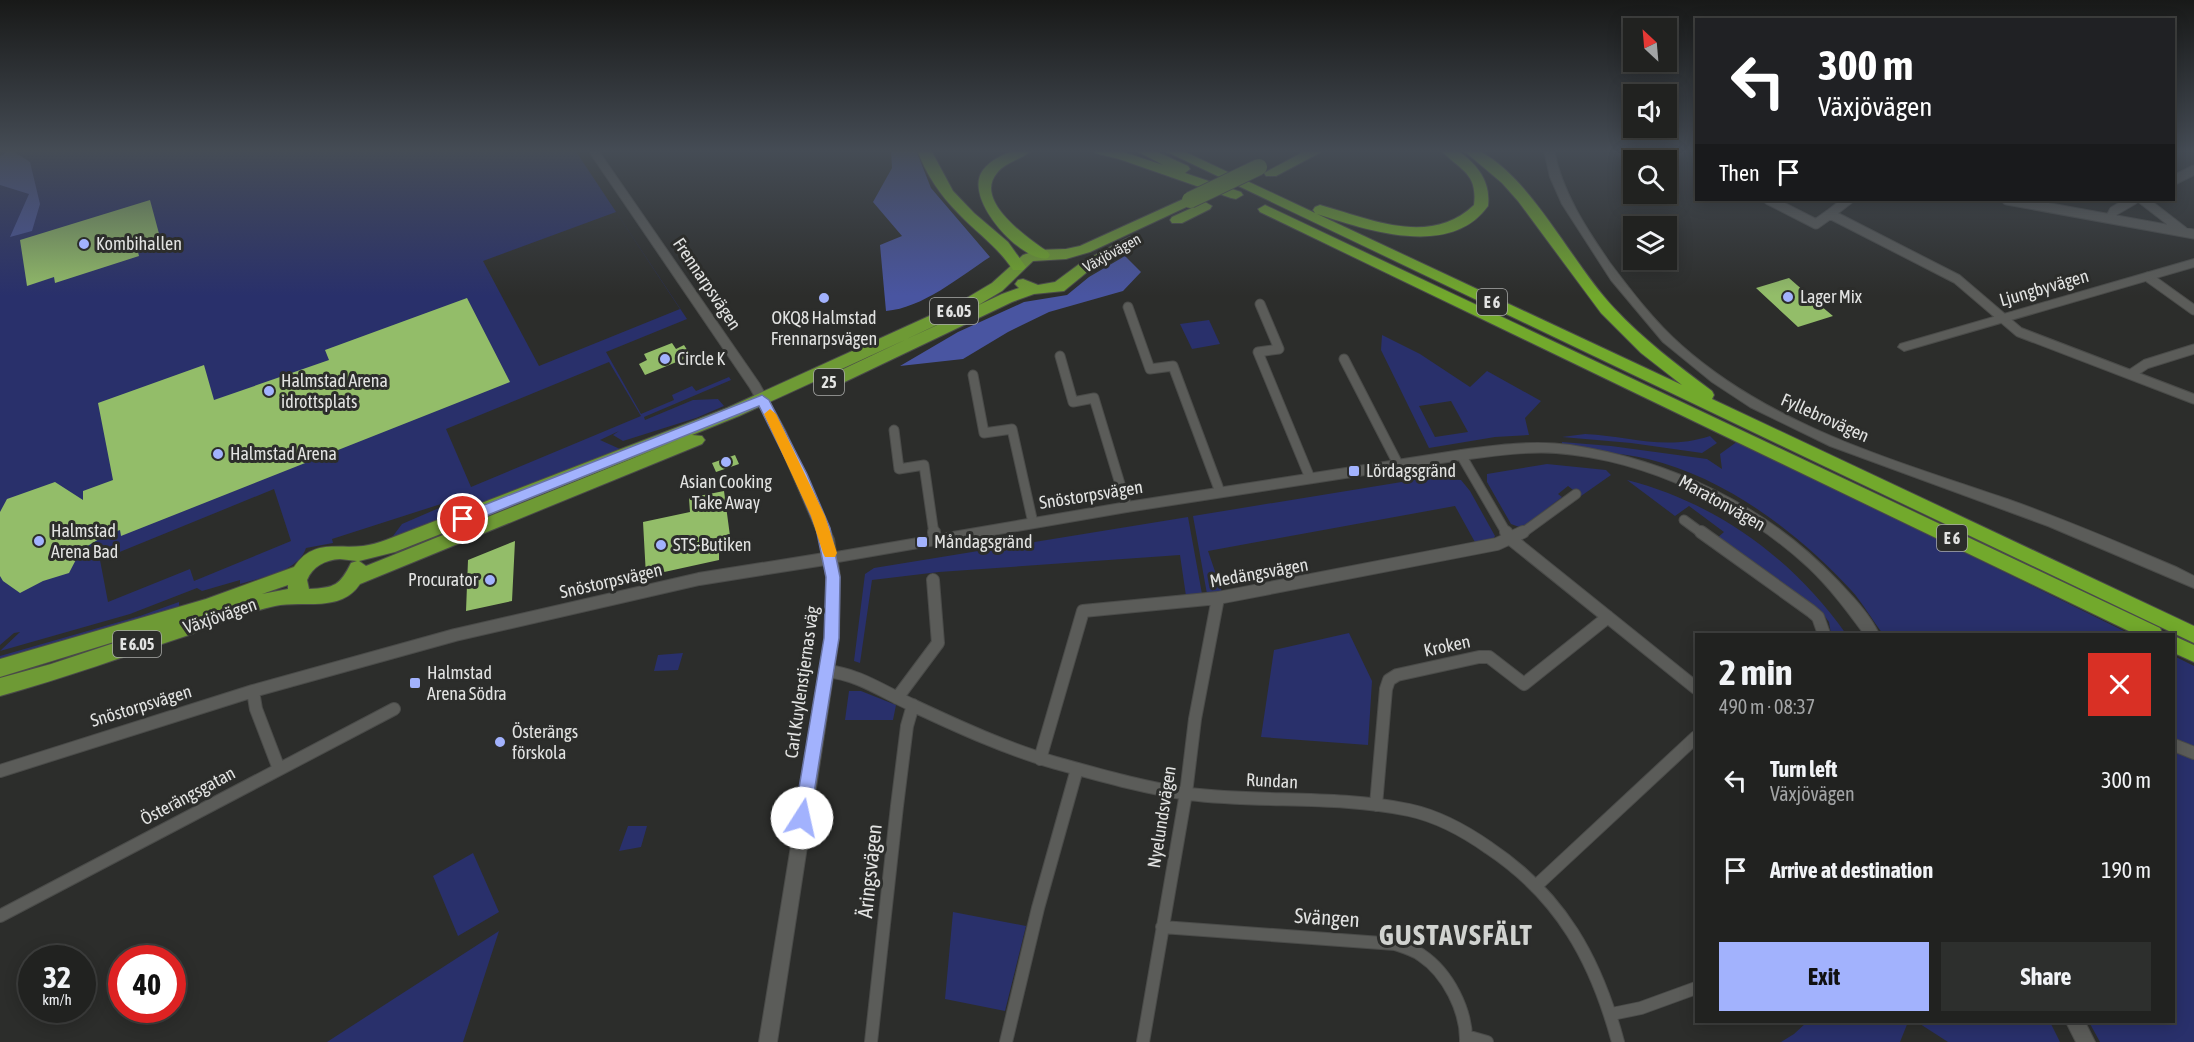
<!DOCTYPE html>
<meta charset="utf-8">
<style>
body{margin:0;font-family:"Asap Condensed",sans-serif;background:#2d2f2d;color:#f1f3f6;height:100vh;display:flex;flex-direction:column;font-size:22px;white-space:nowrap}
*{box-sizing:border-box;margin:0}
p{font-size:20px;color:#a2a4a5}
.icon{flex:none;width:33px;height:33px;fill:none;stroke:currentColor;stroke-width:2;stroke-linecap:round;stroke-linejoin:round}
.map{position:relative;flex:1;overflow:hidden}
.details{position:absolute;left:1695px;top:633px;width:480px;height:390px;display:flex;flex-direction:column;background:#212220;border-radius:0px;box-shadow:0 3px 15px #0003,0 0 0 2px #3e3f3e}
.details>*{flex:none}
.top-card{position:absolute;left:1695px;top:18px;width:480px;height:183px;border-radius:0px;box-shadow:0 3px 15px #0003,0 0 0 2px #3e3f3e;background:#202124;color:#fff;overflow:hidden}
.needle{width:39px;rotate:334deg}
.fabs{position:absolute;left:1623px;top:18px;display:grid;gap:12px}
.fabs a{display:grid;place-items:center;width:54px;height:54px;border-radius:0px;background:#212220;box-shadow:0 3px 15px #0003,0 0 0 2px #3e3f3e;font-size:30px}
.speed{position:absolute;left:18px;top:945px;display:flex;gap:12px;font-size:30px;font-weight:700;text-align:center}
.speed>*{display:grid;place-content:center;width:78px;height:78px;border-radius:50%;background:#212220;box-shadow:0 3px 15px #0003,0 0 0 2px #3e3f3e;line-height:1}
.speed small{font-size:15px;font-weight:400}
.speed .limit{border:9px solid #d22;background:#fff;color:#111}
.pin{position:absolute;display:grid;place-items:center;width:51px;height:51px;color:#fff;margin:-26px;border:3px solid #fff;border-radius:50%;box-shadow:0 2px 6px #0007}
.me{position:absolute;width:66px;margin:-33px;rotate:10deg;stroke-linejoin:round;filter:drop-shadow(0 0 4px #0008)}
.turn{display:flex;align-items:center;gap:21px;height:126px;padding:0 24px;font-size:27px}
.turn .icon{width:78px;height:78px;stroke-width:2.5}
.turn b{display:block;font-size:42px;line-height:51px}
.then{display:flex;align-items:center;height:57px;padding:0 24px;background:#0003;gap:12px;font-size:22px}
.round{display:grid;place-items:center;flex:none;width:63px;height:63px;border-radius:0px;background:#2d2f2d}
.headline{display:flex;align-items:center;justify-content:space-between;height:102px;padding:0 24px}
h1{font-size:36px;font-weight:700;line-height:45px}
.cta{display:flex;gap:12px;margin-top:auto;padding:12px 24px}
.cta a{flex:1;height:69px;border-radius:0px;background:#a2b2fd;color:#111;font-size:24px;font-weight:700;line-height:69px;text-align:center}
.cta a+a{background:#2d2f2d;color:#f1f3f6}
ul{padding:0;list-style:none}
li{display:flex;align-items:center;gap:18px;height:90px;padding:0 24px}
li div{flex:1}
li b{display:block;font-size:22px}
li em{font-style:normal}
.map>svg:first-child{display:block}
.green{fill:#29306b;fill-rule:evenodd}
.forest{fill:#4955a1}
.building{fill:#93bd69}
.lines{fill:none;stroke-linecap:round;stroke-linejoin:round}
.minor-far1-casing{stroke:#4a4b49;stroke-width:11}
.minor-casing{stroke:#4a4b49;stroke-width:14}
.tertiary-casing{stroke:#4a4b49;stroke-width:2}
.trunk-casing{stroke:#4a4b49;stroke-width:2}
.motorway-casing{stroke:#4a4b49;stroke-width:2}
.minor-far1{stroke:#5b5c59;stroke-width:9}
.minor{stroke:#5b5c59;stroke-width:12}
.tertiary{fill:#5b5c59;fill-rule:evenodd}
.trunk{fill:#6e9a35;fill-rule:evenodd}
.motorway{fill:#72a92c;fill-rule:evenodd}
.trunk-bridge-casing{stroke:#4a4b49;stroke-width:18;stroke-linecap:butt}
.trunk-bridge{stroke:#6e9a35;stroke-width:16}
.route{fill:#a2b2fd;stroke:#6974a4;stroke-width:1.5}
.slow{fill:#f59e0b}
.poi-dot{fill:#a2b2fd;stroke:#2c2d2b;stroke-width:2}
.labels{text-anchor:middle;stroke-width:6;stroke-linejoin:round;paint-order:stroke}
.far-street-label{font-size:15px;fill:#e2e3e2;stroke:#2c2d2b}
.shield{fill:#2c2d2b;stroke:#abacab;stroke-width:1.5}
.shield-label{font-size:16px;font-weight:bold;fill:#e2e3e2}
.poi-label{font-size:18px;fill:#e2e3e2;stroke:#2c2d2b;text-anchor:start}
.street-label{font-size:18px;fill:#e2e3e2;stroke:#2c2d2b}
.near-street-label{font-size:21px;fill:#e2e3e2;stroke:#2c2d2b}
.near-district-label{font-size:28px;font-weight:bold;letter-spacing:1.5px;fill:#d1d3d0;stroke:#2c2d2b}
</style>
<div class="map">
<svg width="2194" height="1042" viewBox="0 0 2194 1042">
<rect width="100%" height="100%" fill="#2c2d2b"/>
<path class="green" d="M0 150H575L687 319 606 352 641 414 674 400 672 395 692 386 696 391 729 377 731 380 644 417 645 420 693 400 718 399 724 406 696 418 623 441 613 435 619 431 600 440 620 449 593 464 390 540 402 524 469 495 332 539 333 543 306 548C298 572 262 577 240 584V580L202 591 197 588 130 614 0 651 20 632 14 633 0 645ZM616 212 680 309 539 366 483 261ZM609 362 641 416 471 487 446 429ZM274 489 291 541 194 581 190 569 108 602 100 560Z
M1209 320 1220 344 1192 349 1180 324Z
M1382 335 1420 354 1470 387 1487 371 1541 401 1525 418 1529 435 1495 437 1429 448 1381 350ZM1451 401 1468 432 1435 437 1419 406Z
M1585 434C1630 436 1664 451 1710 436L1717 443 1702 453 1631 443 1562 437Z
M1738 441 2130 634H1883C1872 620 1863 603 1851 590 1797 532 1726 478 1648 459 1620 452 1590 453 1562 445V442L1611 446 1707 459 1722 469 1720 454Z
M1547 464 1606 470 1611 475 1581 496 1568 486 1558 494 1562 497 1522 528 1511 524 1487 482V474Z
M1426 478 1461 480 1470 491 1495 536 1492 541 1476 544 1455 506 1208 551 1222 592 1207 594 1193 516Z
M1627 480C1717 503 1793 559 1846 634H1831L1829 622 1823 614 1716 539 1724 532 1689 506 1675 516Z
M1188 517 1202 594 1186 596 1180 555 939 572 872 580 860 663 854 661 865 574 874 568Z
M179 602V606L153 616 0 663V656L140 616Z
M1349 633 1372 681 1368 745 1261 737 1274 650Z
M683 653 678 670 654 671 658 655Z
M2174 656 2194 666V1042H2100L2089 1022H2174Z
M849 691H861L896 705 893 720H845Z
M628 826H647L641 847 619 851Z
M473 853 499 912 458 936 433 876Z
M953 912 1026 926 1005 1011 945 999Z
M499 931 463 1042H327Z
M1807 1022H1908L1900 1042H1781L1794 1034Z
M1917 1022H2050L2060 1042H1948Z"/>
<path class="forest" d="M11 150 30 162 40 204 32 231 10 237 29 194 0 185V156Z
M891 150H916L931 188 990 257C959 277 923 308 886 311L880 245 902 236 873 202 892 168Z
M1125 256 1141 272 1123 291 1049 312 1008 332 963 359 900 366 958 332 1024 302 1067 295 1089 277Z"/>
<path class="building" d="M150 200 161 241 137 248 139 256 55 283 54 277 27 286 20 240Z
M1789 278 1821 306 1833 316 1798 327 1756 288Z
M467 298 510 382 121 536 120 530 104 536 81 550 69 573 43 581 20 593 3 581 0 576V512L7 499 55 482 83 500V491L113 480 98 403 204 365 214 400 329 360 325 350Z
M672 343 676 349 684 345 691 356 645 375 639 364 647 360 644 354Z
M735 455 739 464 716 472 712 463Z
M724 491 732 551 719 553V560L646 576 643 522 690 512 689 498Z
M515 541 512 601 466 611 468 560Z"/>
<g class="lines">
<g class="minor-far1-casing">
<path id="minor-far1" d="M2174 180 2194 170
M1769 200 1816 224 1830 214
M1848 200 1830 214 1957 279 2019 332 2194 399
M2007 200 2194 234
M2143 200 2183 231
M2111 217 2114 211 2133 200
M2148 277 2194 310
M1260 304 1279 349 1258 352 1310 478
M1128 307 1150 369 1173 366 1220 492
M1060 356 1073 402 1094 398 1127 507
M1344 359 1398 464
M2131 374 2146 364 2194 349
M973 375 984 433 1012 429 1033 523
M894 430 899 469 924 465 934 534
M1461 455 1507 534
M1684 520 1703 534
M1521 534 1576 494"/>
</g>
<g class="minor-casing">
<path id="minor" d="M934 532 935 539
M1506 532 1512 540 1696 688
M1701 532 1811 611 1818 617 1824 634
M826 671C859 674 883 692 912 705 959 727 1007 749 1056 763 1096 774 1148 789 1189 794 1262 803 1336 795 1409 810 1437 816 1465 831 1489 848 1561 896 1596 960 1618 1042
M253 691 256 709 279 769
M897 698 938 643 933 580
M2174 745 2194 753
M1040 759 1083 611 1218 598 1497 544 1523 532
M0 771 253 691 455 635 699 579 831 558
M1376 805 1386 689 1389 680 1397 675 1479 657H1489L1524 684 1608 617
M1537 885 1696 737
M0 916 394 709
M1162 927 1395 944C1404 947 1414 950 1421 955 1448 973 1467 1011 1466 1042
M1612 1014 1641 1008 1696 988
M1466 1036 1487 1042
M871 1042 897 806 907 726 913 705
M1006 1042 1038 908 1077 769
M1143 1042 1186 793 1195 719 1218 598"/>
</g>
<g class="tertiary-casing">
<path id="tertiary" d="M588 150H598L759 383 785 430 834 539 836 552 1127 502 1461 450C1497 445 1534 440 1570 445 1671 460 1767 506 1837 580 1852 596 1870 614 1879 634H1864C1847 611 1830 588 1809 568 1742 506 1648 460 1556 453 1524 451 1492 456 1461 460L1127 512 838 562 840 577 839 638 777 1042H759L825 638 826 577 820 539 773 430 750 388Z
M1544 150H1554C1562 192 1586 228 1610 263 1632 292 1654 321 1681 345 1773 427 1894 460 2007 499 2064 519 2120 543 2176 567L2194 576V588L2048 526 1830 446 1750 407 1712 382 1663 342 1611 280 1562 204 1550 177Z
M2194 259V267L1904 351 1898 347 1900 344Z
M2066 1022H2085L2095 1042H2076Z"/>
</g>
<g class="trunk-casing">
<path id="trunk" d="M1307 150H1325L1276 176H1266L1264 173Z
M1190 196 1197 200 1195 203 1090 252 1066 259 1033 261 1002 291 970 310 739 416 692 435 702 436 705 440 702 444 360 584C341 613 304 600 275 606 247 612 219 624 192 634 128 655 65 678 0 696V678L51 664 153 630 0 677V659L206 599 294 567C313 539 336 549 363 546 371 545 378 543 386 540L727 408 960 302 992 283 1023 255 1038 250 1066 249 1080 246ZM681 439 366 566 359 561 395 552ZM340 559 357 561 351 563C340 585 335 588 309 589L307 580C313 566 325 560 340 559ZM288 585V589L262 594Z
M1205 202 1212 206 1210 209 1182 223H1172L1170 220 1172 217Z
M1130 237 1137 242 1135 245 1092 268 1064 291 1034 294 1012 302 830 389H818L816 385 818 381 1002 294 1019 288 1015 284 1018 280 1023 279 1038 285 1055 282 1082 262Z"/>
</g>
<g class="motorway-casing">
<path id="motorway" d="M917 150H931L953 191 974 213 1008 242 1026 267 1023 270H1013C998 247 977 233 958 213 940 195 926 174 917 150Z
M1014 150H1032C1022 160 1006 161 997 173 973 201 1029 239 1048 252L1050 255 1048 258C1025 265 961 199 983 170 991 160 1002 155 1014 150Z
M1093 150H1117L1163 165 1135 150H1153L1188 166 1190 169 1185 173 1241 192 1243 195 1236 199 1231 198 1119 159 1095 153Z
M1163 150H1181L1315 213 1313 210 1315 207 1320 205C1371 219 1430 247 1474 205 1478 172 1459 170 1441 150H1457C1477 164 1491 181 1488 206 1450 259 1367 230 1317 214L1682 385 1641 353 1601 313 1518 201 1502 183 1463 150C1469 150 1476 149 1481 152 1532 179 1573 265 1614 308 1643 339 1677 365 1712 391L1714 395 1712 399 2194 626V643Z
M1265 205 2160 628 2163 634H2135L1260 212 1258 209Z
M2174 636 2194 645V662L2174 653Z"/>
</g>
<use href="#minor-far1" class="minor-far1"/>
<use href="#minor" class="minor"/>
<use href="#tertiary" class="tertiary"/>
<use href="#trunk" class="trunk"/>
<use href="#motorway" class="motorway"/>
<g class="trunk-bridge-casing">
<path id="trunk-bridge" d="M1190 200 1259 167"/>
</g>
<use href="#trunk-bridge" class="trunk-bridge"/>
</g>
<linearGradient id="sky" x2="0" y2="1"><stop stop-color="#181918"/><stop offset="0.51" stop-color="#454c55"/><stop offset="1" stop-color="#454c55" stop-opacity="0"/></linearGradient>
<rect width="2194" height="296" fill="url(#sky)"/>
<path class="route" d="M762 395 769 400 807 474 830 528 840 577 839 638 810 818 808 824 802 826 796 824 794 818 824 638 826 577 816 528 793 474 759 406 468 523H459L457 519 459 515Z"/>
<path class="slow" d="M770 409 776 414 825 516 837 553 835 557H825L823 553 811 516 764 414Z"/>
<g class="poi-dot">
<circle cx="84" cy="244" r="6"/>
<circle cx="1788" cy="297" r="6"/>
<circle cx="824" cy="298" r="6"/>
<circle cx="665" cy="359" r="6"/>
<circle cx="269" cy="391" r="6"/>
<circle cx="218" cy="454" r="6"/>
<circle cx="726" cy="462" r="6"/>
<rect x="1348" y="465" width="12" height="12" rx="3"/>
<circle cx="39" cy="541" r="6"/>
<rect x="916" y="536" width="12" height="12" rx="3"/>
<circle cx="661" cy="545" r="6"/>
<circle cx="490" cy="580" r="6"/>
<rect x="409" y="677" width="12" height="12" rx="3"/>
<circle cx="500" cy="742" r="6"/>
</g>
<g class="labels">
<g class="far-street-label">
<text transform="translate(1112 253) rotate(-29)" y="5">Växjövägen</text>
</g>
<g class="shield">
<rect x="1477" y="289" width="30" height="26" rx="4.5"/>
<rect x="930" y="298" width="48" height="26" rx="4.5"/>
<rect x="814" y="369" width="30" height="26" rx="4.5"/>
<rect x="1937" y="525" width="30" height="26" rx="4.5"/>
<rect x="113" y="631" width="48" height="26" rx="4.5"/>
</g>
<g class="shield-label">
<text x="1492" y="308">E 6</text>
<text x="954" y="317">E 6.05</text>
<text x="829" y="388">25</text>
<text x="1952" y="544">E 6</text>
<text x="137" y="650">E 6.05</text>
</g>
<g class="poi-label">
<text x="96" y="250">Kombihallen</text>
<text x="1800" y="303">Lager Mix</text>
<text x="824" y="324" text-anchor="middle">OKQ8 Halmstad<tspan x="824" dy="21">Frennarpsvägen</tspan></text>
<text x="677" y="365">Circle K</text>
<text x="281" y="387">Halmstad Arena<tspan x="281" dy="21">idrottsplats</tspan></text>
<text x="230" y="460">Halmstad Arena</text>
<text x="1366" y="477">Lördagsgränd</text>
<text x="726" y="488" text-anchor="middle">Asian Cooking<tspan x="726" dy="21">Take Away</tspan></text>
<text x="51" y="537">Halmstad<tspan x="51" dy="21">Arena Bad</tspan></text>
<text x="934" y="548">Måndagsgränd</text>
<text x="673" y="551">STS-Butiken</text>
<text x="478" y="586" text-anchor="end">Procurator</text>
<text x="427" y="679">Halmstad<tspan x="427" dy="21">Arena Södra</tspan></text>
<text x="512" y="738">Österängs<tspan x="512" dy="21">förskola</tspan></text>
</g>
<g class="street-label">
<text transform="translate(707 284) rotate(56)" y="6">Frennarpsvägen</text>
<text transform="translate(2044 288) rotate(-16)" y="6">Ljungbyvägen</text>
<text transform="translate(1825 418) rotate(24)" y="6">Fyllebrovägen</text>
<text transform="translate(1091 495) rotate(-9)" y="6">Snöstorpsvägen</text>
<text transform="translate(1722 503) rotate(29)" y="6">Maratonvägen</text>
<text transform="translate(1259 573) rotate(-10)" y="6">Medängsvägen</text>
<text transform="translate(611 581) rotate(-13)" y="6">Snöstorpsvägen</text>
<text transform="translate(220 616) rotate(-19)" y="6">Växjövägen</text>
<text transform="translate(1447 646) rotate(-12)" y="6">Kroken</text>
<text transform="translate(802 682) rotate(-82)" y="6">Carl Kuylenstjernas väg</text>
<text transform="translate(141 706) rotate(-17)" y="6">Snöstorpsvägen</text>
<text transform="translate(1272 781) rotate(3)" y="6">Rundan</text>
<text transform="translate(188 796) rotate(-28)" y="6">Österängsgatan</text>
<text transform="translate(1162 817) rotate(-81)" y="6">Nyelundsvägen</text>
</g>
<g class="near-street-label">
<text transform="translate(870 871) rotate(-84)" y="7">Äringsvägen</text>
<text transform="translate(1327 918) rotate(4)" y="7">Svängen</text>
</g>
<g class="near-district-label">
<text x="1456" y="945">GUSTAVSFÄLT</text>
</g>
</g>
</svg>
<div class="fabs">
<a><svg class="needle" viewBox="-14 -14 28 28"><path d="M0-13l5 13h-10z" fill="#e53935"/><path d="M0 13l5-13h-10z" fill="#a2a4a5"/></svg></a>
<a><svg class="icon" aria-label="sound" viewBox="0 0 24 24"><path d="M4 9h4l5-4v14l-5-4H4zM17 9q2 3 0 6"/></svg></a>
<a><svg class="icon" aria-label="search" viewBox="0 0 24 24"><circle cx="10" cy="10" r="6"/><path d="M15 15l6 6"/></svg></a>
<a><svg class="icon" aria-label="layers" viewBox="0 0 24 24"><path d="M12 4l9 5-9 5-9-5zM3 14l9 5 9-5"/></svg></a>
</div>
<div class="speed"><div>32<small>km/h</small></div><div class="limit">40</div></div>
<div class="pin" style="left:463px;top:519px;background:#d93025"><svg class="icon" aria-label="arrive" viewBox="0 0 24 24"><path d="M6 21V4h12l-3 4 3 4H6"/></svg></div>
<svg class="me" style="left:802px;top:818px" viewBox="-20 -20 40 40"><circle r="19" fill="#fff"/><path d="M0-13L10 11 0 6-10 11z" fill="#a2b2fd"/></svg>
<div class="top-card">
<div class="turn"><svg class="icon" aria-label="left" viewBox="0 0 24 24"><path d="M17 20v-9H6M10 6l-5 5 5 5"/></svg><div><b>300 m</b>Växjövägen</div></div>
<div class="then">Then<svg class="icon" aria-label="arrive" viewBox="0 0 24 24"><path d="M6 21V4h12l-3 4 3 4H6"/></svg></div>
</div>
<section class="details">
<div class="headline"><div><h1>2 min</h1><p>490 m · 08:37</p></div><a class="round" style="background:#d93025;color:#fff"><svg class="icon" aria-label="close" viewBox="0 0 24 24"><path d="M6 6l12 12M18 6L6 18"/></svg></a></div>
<ul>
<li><svg class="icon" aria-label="left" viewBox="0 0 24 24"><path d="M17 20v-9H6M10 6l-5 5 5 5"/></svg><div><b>Turn left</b><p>Växjövägen</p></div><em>300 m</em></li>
<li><svg class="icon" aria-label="arrive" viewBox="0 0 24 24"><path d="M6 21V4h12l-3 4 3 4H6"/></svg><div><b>Arrive at destination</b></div><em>190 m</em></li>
</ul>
<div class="cta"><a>Exit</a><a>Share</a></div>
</section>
</div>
